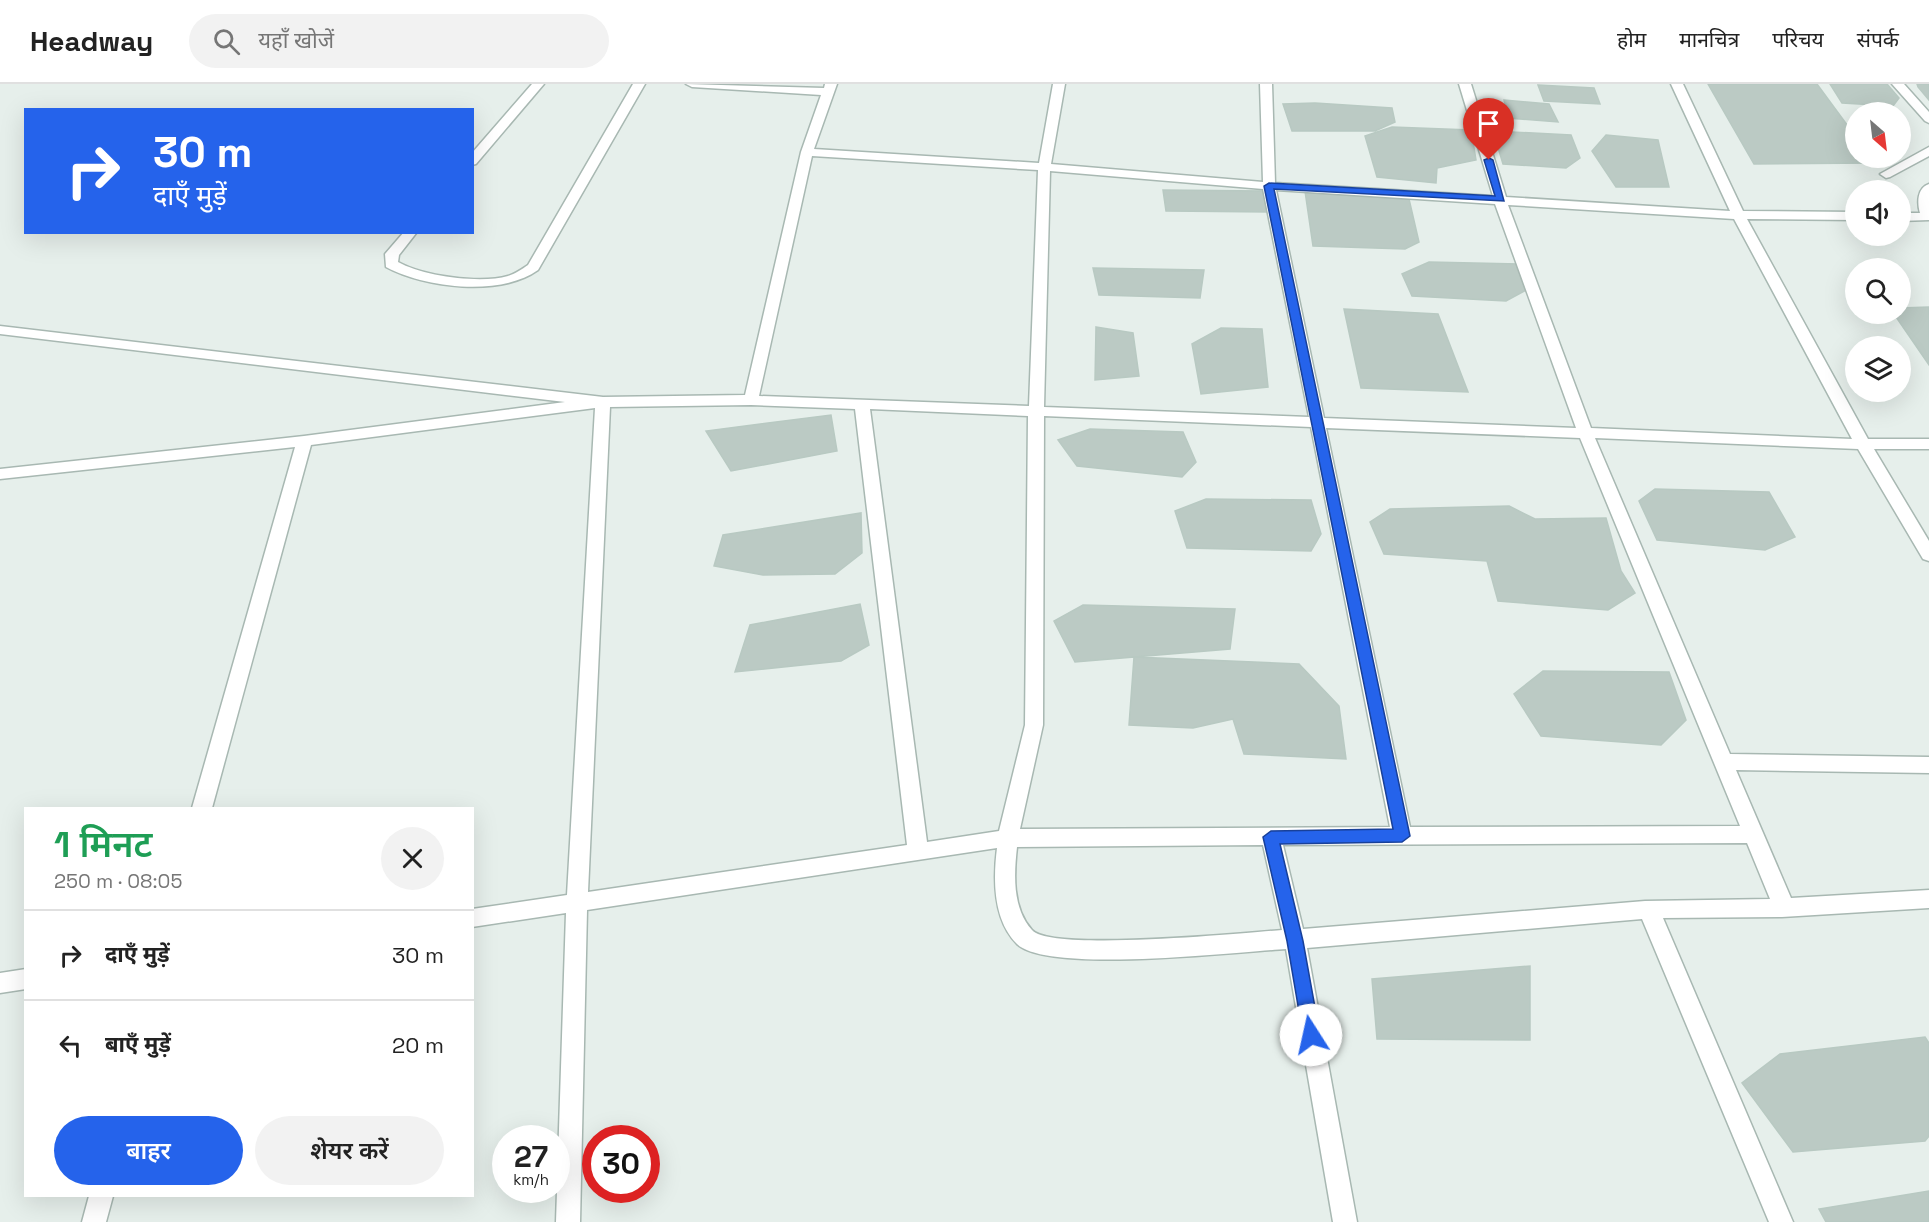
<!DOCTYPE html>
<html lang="hi">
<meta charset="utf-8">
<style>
body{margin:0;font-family:"Space Grotesk","Noto Sans Devanagari",sans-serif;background:#f2f2f2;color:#222;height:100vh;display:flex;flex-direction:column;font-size:22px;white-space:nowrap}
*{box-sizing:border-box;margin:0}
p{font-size:20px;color:#767676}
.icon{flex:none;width:33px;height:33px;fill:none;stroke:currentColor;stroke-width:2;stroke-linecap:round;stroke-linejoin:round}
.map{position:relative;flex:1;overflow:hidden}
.drawer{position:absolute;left:24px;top:723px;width:450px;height:390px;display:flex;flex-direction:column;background:#fff;border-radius:0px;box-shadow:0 6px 24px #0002}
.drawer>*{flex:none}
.hud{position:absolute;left:24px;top:24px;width:450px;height:126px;border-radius:0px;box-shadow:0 6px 24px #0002;background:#2563eb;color:#fff;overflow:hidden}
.needle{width:39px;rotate:152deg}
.tools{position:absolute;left:1845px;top:18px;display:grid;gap:12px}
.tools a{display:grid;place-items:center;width:66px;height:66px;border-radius:50%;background:#fff;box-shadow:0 6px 24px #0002;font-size:30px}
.speed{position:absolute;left:492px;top:1041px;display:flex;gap:12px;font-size:30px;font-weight:700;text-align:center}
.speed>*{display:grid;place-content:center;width:78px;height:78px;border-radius:50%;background:#fff;box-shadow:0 6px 24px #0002;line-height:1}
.speed small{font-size:15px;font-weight:400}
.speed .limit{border:9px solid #d22;background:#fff;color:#111}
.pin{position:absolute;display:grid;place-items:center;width:51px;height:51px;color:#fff;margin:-62px -26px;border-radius:50% 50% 50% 0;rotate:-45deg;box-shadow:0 0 6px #0007}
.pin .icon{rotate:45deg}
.me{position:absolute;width:66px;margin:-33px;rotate:350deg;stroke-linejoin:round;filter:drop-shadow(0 0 4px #0008)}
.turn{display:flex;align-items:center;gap:21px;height:126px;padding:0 30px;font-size:27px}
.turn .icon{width:78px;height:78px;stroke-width:2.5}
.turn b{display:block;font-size:42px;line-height:51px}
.round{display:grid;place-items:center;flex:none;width:63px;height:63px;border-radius:32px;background:#f2f2f2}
.summary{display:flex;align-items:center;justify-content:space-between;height:102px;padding:0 30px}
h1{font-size:36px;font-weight:600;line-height:45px;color:#1e9e55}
.primary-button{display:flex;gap:12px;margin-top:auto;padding:12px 30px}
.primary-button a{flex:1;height:69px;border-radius:36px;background:#2563eb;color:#fff;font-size:24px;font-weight:600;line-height:69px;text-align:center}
.primary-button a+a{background:#f2f2f2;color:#222}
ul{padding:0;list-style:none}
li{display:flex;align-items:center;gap:18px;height:90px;padding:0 30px;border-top:2px solid #e0e0e0}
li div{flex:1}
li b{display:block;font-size:22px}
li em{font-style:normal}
header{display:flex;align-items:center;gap:36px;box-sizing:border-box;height:84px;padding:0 30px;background:#fff;border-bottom:2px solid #e0e0e0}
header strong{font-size:28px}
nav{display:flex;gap:33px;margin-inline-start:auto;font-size:21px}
.search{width:420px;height:54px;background:#f2f2f2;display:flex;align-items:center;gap:15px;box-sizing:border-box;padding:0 21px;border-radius:33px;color:#767676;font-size:22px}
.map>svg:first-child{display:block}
.building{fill:#bbcac4;stroke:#b8c9c2;stroke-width:1.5}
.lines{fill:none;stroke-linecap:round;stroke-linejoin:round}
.minor-casing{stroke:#a8b8b2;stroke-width:3}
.minor{fill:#fff;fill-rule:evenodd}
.route{fill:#2563eb;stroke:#184099;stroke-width:1.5}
</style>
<header>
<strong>Headway</strong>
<div class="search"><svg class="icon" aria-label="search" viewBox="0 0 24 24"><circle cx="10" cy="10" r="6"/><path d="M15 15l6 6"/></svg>यहाँ खोजें</div>
<nav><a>होम</a><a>मानचित्र</a><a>परिचय</a><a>संपर्क</a></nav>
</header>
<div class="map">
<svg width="1929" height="1138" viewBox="0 0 1929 1138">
<rect width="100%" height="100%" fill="#e6efeb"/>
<path class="building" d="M1708 0H1817L1856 53V74H1870L1874 79 1754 80Z
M1830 0H1887L1899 14 1893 22 1842 19Z
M1917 0H1929V16L1918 3Z
M1538 1 1594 4 1600 20 1544 17Z
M1504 16 1549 20 1558 38 1508 34Z
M1315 19 1392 24 1395 38 1375 47H1292L1283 20Z
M1392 43 1471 46 1476 76 1437 84 1436 99 1377 93 1365 52Z
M1493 47 1571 51 1580 74 1566 84 1503 80Z
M1606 51 1658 56 1669 103H1616L1592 67Z
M1163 106 1263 107 1269 128 1166 127Z
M1305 107 1409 115 1419 158 1405 165 1313 162Z
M1429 178 1519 180 1528 205 1506 217 1412 212 1402 190Z
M1093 184 1204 186 1200 214 1099 211Z
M1929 223V281L1894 230H1900V224Z
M1344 225 1438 230 1468 308 1361 304Z
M1096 243 1133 249 1139 292 1095 296Z
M1221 244 1262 245 1268 303 1201 310 1192 260Z
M831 331 837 367 731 387 706 347Z
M1090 345 1183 348 1196 378 1182 393 1077 382 1058 356Z
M1655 405 1769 408 1795 453 1765 466 1657 456 1639 417Z
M1206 415 1311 416 1321 450 1311 467 1187 464 1175 427Z
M1509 422 1535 435 1606 434 1621 487 1635 509 1608 526 1498 517 1487 477 1384 470 1370 438 1390 425Z
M861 429 862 469 835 490 763 491 714 482 723 451Z
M860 520 869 561 841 577 735 588 750 541Z
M1083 521 1235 525 1230 565 1075 578 1054 537Z
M1134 573 1299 580 1339 622 1346 675 1244 670 1233 635 1193 644 1129 641Z
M1543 587 1669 588 1686 636 1661 661 1541 652 1514 610Z
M1530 882V956L1377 955 1372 895Z
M1925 953 1929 959V1052L1925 1057 1793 1068 1742 999 1780 970Z
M1929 1107V1138H1826L1819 1125Z"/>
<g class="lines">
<g class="minor-casing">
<path id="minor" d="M532 0H544L476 80 472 81V69Z
M633 0H645L538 186C500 213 425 204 386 183L385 170 404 148H417L399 171 398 178C423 192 480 200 508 192 515 190 522 185 528 181Z
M686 0 824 4 825 0H837L814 65 1039 79 1053 0H1065L1051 80 1263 98 1260 0H1272L1275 99 1493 112 1459 0H1471L1506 113 1730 127 1671 0H1683L1743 127 1856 128V136L1747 135 1868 355H1929V365H1874L1929 457V477L1923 475 1858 365 1595 354 1730 670 1929 673V689L1736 686 1791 814 1929 806V824L1782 833 1663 834 1793 1138H1769L1642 835 1307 864 1357 1138H1333L1286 865C1239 868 1047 890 1017 860 993 836 993 796 997 764L587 826 580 1138H556L566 829 472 843V825L567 811 595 324 311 361 212 724H192L295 363 0 395V385L304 352 565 318 0 250V242L603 313 745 311 801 68 821 11 692 3ZM812 72 1038 86 1029 322 759 312ZM1050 87 1263 105 1309 333 1044 323ZM1276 106 1495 120 1576 344 1324 334ZM1508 121 1734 135 1852 355 1591 344ZM751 321 855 325 907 761 588 808 610 323ZM870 325 1028 332 1025 641 999 747 927 758ZM1044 332 1311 343 1390 743 1020 745 1043 641ZM1326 344 1580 354 1740 742 1410 743ZM1747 759 1770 815 1645 817 1303 845 1283 761ZM1263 761 1282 846C1244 849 1051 868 1032 846 1012 824 1014 790 1017 763Z
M1892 0H1904L1929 28V39L1925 37Z
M1929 63V72L1890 93 1886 94 1880 90Z
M1929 100V136L1900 137V129H1920C1917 119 1917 104 1929 100Z
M26 885V905L0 909V889Z
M89 1112H113L106 1138H82Z"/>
</g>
<use href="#minor" class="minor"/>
</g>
<path class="route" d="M1489 74 1493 76 1504 117 1274 105 1410 752 1402 758 1280 760 1303 857 1320 951 1317 956 1311 959 1305 956 1303 951 1287 857 1263 753 1271 747 1393 745 1264 102 1269 99 1495 112 1484 76Z"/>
</svg>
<div class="tools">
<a><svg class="needle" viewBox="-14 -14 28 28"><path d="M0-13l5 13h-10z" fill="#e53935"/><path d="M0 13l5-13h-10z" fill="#767676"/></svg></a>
<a><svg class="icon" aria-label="sound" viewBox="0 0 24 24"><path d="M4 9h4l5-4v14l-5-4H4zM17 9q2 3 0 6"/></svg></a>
<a><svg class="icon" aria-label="search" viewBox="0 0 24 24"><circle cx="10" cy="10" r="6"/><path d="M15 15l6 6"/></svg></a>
<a><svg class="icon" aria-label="layers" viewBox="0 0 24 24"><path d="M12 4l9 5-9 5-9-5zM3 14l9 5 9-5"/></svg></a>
</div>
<div class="speed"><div>27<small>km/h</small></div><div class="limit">30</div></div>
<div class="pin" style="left:1489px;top:76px;background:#d93025"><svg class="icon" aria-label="arrive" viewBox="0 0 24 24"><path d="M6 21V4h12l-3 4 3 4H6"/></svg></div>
<svg class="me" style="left:1311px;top:951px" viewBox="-20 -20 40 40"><circle r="19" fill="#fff"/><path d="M0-13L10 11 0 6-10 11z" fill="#2563eb"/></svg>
<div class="hud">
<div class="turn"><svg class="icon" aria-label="right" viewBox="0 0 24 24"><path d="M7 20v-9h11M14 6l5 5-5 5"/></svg><div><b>30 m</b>दाएँ मुड़ें</div></div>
</div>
<section class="drawer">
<div class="summary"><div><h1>1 मिनट</h1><p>250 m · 08:05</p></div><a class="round"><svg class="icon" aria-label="close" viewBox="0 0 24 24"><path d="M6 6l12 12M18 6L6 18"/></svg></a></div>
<ul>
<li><svg class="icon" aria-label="right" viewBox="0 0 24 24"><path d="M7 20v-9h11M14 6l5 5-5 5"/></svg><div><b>दाएँ मुड़ें</b></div><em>30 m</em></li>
<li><svg class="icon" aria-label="left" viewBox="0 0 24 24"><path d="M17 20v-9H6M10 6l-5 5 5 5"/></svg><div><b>बाएँ मुड़ें</b></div><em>20 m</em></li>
</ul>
<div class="primary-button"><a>बाहर</a><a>शेयर करें</a></div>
</section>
</div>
